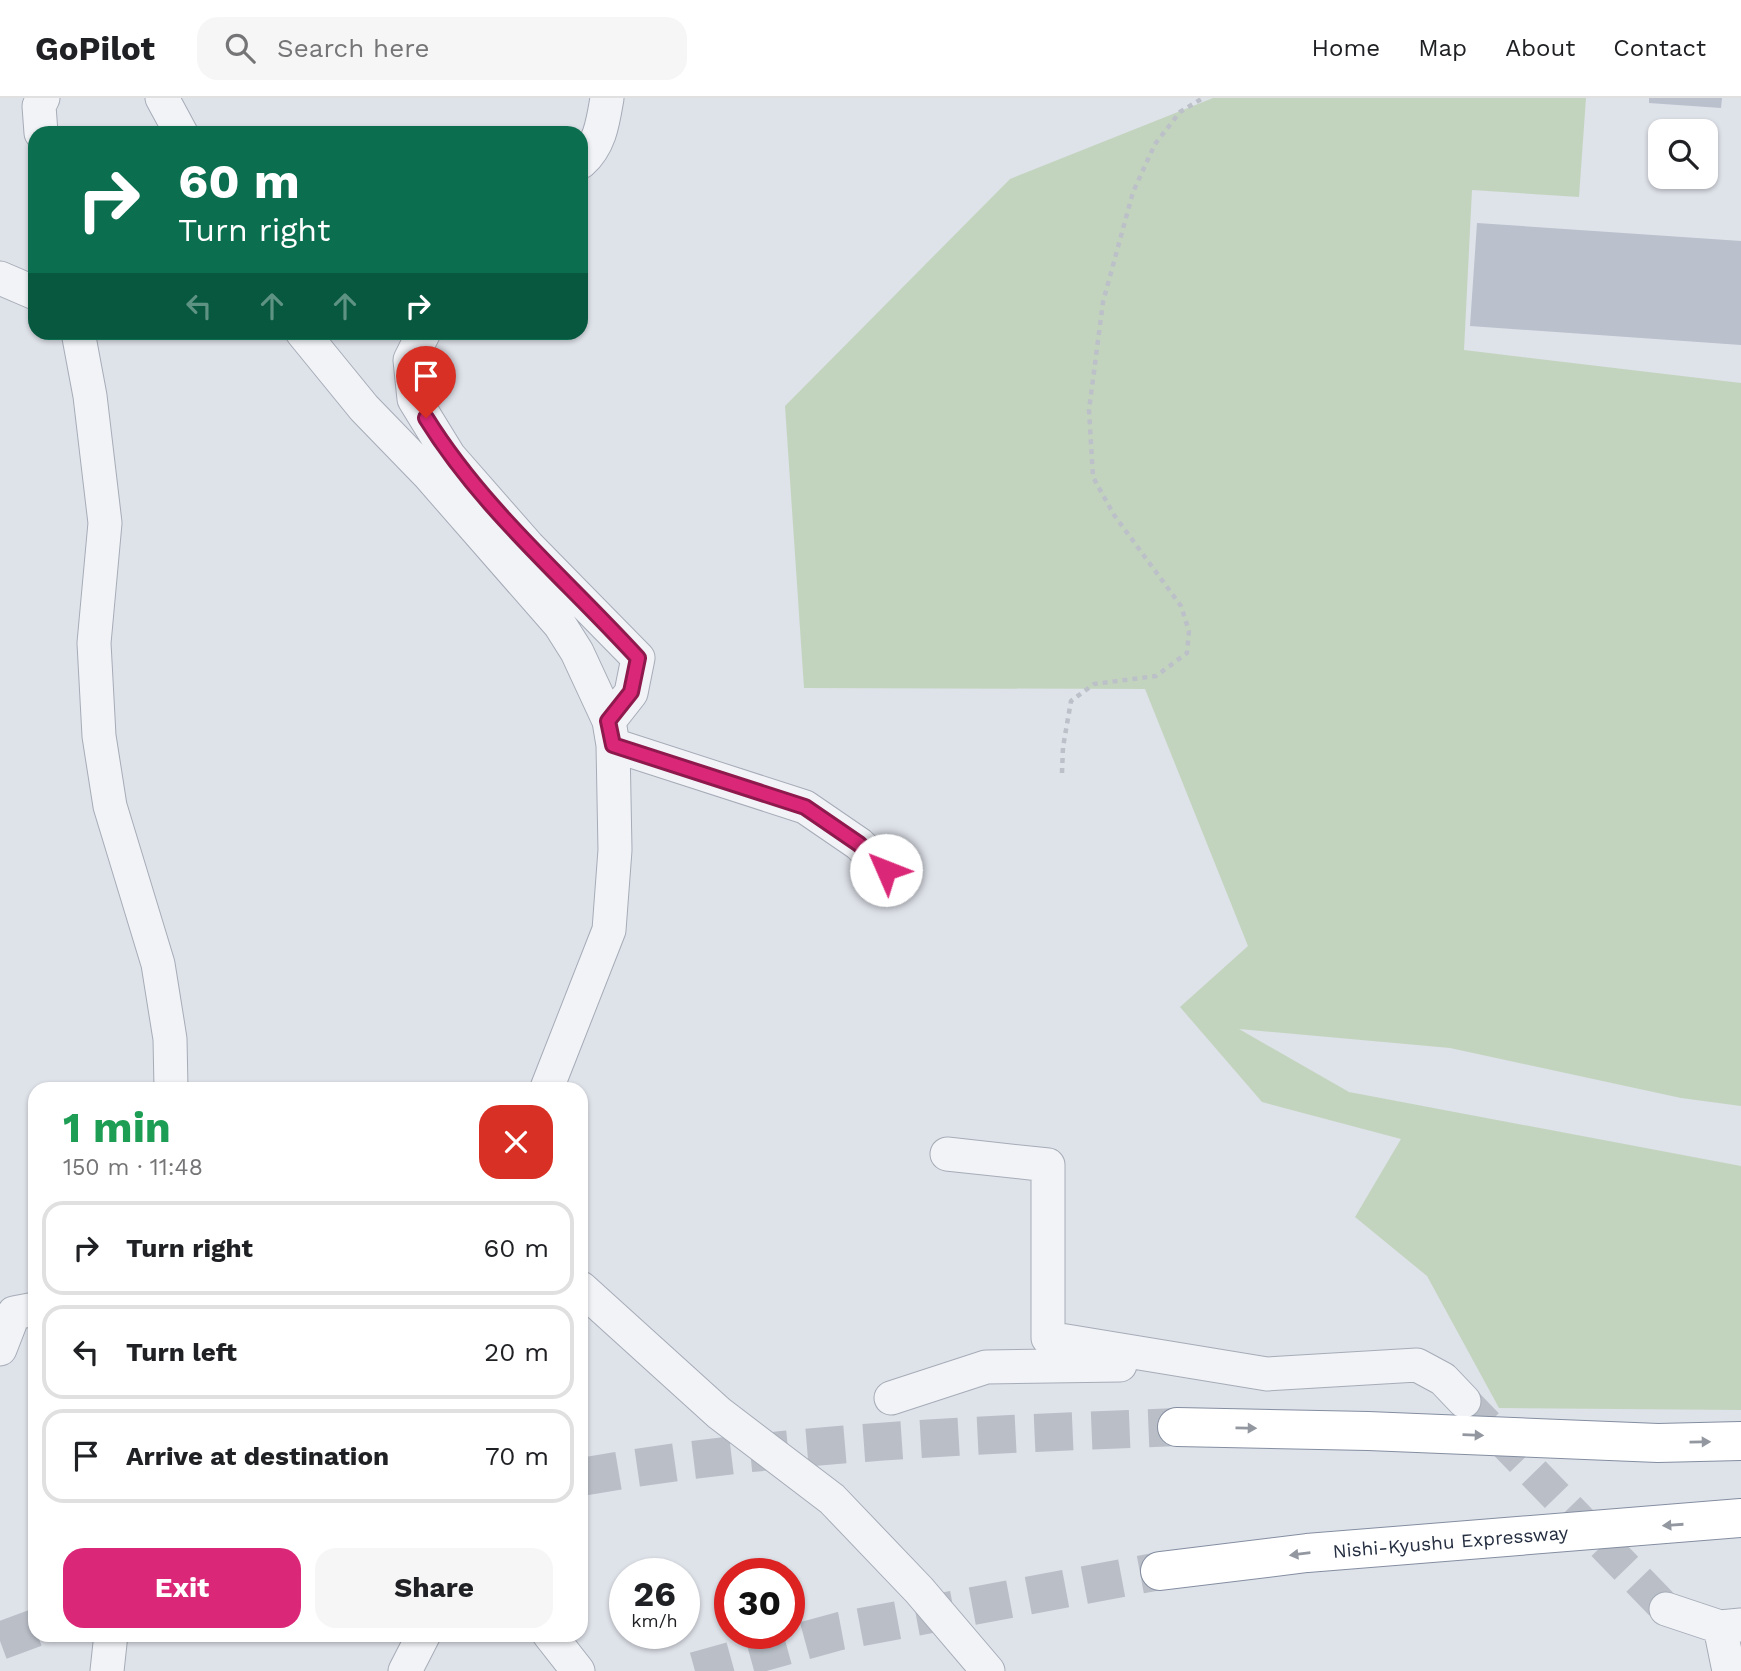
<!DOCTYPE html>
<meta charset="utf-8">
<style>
body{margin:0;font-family:"Work Sans",sans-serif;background:#f6f6f6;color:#202124;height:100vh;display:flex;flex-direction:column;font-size:26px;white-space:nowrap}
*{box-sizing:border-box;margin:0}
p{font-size:23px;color:#757577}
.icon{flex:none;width:38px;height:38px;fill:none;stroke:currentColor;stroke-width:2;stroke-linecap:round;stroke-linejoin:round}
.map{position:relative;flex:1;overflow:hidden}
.sheet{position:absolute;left:28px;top:984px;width:560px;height:560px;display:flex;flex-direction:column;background:#fff;border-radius:21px;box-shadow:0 2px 5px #0004}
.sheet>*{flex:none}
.banner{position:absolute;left:28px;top:28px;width:560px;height:214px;border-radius:21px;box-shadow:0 2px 5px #0004;background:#0b6e4f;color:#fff;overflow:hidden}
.fabs{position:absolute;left:1648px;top:21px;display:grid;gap:14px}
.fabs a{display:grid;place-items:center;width:70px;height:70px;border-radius:14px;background:#fff;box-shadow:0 2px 5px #0004;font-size:35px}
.speed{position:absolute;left:609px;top:1460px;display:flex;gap:14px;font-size:35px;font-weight:700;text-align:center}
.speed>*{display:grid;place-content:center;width:91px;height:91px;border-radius:50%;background:#fff;box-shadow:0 2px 5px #0004;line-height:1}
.speed small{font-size:18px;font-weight:400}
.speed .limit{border:10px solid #d22;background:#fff;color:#111}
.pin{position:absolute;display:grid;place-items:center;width:60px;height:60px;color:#fff;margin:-72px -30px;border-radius:50% 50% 50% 0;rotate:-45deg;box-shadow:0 0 7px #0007}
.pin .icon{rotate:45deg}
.me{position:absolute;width:77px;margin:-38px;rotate:314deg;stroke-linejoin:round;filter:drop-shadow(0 0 5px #0008)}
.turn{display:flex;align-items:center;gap:24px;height:147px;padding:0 35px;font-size:32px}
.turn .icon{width:91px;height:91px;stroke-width:2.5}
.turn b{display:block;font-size:49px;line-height:60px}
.lanes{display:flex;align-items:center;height:66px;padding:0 35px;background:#0003;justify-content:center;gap:35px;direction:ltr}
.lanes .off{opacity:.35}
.round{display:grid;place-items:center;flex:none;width:74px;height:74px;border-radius:21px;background:#f6f6f6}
.head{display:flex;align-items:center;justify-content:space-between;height:119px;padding:0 35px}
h1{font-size:42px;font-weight:700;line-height:52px;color:#1e9e55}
.primary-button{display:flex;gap:14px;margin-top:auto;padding:14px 35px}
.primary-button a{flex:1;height:80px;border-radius:21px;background:#db2777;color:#fff;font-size:28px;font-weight:700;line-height:80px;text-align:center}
.primary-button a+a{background:#f6f6f6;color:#202124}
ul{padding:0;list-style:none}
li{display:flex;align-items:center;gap:21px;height:94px;margin:0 14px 10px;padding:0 21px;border:4px solid #e0e0e0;border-radius:21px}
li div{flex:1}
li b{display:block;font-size:26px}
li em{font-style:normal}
header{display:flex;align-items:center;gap:42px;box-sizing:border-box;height:98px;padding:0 35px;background:#fff;border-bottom:2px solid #e0e0e0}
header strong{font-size:33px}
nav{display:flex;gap:38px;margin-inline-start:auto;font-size:24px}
.search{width:490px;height:63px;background:#f6f6f6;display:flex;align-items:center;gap:18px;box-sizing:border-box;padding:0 24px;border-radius:21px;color:#757577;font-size:26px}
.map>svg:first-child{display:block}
.green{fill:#c3d4be}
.building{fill:#bac0cc}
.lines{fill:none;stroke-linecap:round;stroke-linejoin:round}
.minor-tunnel{stroke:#b9bec7;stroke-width:33;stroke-dasharray:33 17;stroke-linecap:butt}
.highway-tunnel{stroke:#b9bec7;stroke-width:38;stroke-dasharray:38 19;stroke-linecap:butt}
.minor-casing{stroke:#a6acb7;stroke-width:35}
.highway-casing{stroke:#848ea1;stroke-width:40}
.path{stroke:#bcc0c8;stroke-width:4.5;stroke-dasharray:5 5;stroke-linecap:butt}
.minor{stroke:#f1f3f7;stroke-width:33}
.highway{stroke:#fff;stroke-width:38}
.oneway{fill:#9297a0}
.route-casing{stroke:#8e194d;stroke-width:18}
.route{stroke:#db2777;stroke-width:12}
.labels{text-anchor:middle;stroke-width:5;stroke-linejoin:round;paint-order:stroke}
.street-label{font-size:19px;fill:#252f41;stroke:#edf1f6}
</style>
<header>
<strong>GoPilot</strong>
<div class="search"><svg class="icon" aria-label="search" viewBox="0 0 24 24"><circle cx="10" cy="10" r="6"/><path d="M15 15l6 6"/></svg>Search here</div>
<nav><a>Home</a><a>Map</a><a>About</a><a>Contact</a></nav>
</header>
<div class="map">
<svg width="1741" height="1573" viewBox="0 0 1741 1573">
<rect width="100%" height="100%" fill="#dee2e9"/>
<path class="green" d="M1213 0H1586L1579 99 1472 92 1464 252 1741 285V1008L1681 1000 1450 950 1239 931 1349 994 1741 1068V1312L1499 1310 1427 1178 1355 1119 1401 1041 1262 1004 1180 909 1248 848 1145 591 804 590 785 308 1010 81Z"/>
<path class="building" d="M1649 0H1722L1721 10 1649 5Z
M1477 125 1741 143V247L1470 228Z"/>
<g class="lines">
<path class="minor-tunnel" d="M1464 1303 1666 1511"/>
<path class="highway-tunnel" d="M581 1379C777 1344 979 1337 1177 1329
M0 1543 35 1530
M695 1573 840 1533 1160 1473"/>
<g class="minor-casing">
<path id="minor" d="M162 0 181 35
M41 35 39 8 43 0
M581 64C600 47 603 24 607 0
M0 180 35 195
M78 234 90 298 105 425 94 545 99 638 110 708 158 866 170 941 171 990
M302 234 364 310 428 376 560 527 577 554 609 623 613 647 615 752 609 832 547 990
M424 234 410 262 414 301 449 358 528 448 638 560 631 595 609 623
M613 647 805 709 859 746 886 772
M947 1056 1048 1067V1240L1267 1276 1417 1267 1443 1281 1464 1303
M581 1190 719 1315 832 1401 919 1492 988 1573
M0 1251 14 1215 35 1211
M891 1300 986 1269 1120 1267
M1666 1511 1720 1529 1741 1527
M1720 1529 1729 1573
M549 1536 578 1573
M107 1573 111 1536
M405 1573 424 1536"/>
</g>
<g class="highway-casing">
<g id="highway">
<path d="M1177 1329 1368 1333 1658 1345 1741 1343"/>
<path id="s1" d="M1160 1473 1307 1455 1741 1420"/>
</g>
</g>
<path class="path" d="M1062 675 1063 649 1071 603 1094 586 1156 578 1187 555 1189 533 1181 508 1114 417 1093 379 1089 312 1103 204 1133 94 1155 46 1180 14 1203 0"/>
<use href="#minor" class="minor"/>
<use href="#highway" class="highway"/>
</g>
<defs><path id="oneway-solid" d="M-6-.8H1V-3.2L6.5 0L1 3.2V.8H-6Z" transform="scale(1.75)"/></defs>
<g class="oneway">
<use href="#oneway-solid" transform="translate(1246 1330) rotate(1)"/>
<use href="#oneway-solid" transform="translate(1473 1337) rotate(2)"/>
<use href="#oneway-solid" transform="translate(1700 1344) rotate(-1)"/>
<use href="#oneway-solid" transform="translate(1673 1427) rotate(176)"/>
<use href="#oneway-solid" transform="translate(1300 1456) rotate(173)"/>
</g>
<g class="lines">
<g class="route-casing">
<path id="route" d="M426 320C483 412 566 481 638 560L631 594 608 623 613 647 805 709 859 746 886 772"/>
</g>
<use href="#route" class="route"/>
</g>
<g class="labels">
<g class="street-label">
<text dy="7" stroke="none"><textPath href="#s1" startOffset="292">Nishi-Kyushu Expressway</textPath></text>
</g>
</g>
</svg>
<div class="fabs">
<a><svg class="icon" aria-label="search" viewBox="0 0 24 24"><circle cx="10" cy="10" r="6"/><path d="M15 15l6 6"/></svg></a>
</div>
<div class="speed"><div>26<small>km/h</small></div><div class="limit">30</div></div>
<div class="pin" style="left:426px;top:320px;background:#d93025"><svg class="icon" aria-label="arrive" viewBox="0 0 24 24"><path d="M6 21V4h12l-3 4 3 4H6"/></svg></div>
<svg class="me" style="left:886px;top:772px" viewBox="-20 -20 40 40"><circle r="19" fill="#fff"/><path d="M0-13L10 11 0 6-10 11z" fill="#db2777"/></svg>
<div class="banner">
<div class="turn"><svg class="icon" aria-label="right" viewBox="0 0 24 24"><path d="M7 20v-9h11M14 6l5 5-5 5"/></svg><div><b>60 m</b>Turn right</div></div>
<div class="lanes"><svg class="icon off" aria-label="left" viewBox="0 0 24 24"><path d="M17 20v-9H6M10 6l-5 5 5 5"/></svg><svg class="icon off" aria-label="ahead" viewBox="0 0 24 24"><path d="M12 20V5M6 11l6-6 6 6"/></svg><svg class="icon off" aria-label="ahead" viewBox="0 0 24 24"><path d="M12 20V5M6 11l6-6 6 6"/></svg><svg class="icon" aria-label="right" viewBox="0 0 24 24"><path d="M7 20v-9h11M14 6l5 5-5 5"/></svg></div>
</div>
<section class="sheet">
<div class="head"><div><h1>1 min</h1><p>150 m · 11:48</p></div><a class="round" style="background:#d93025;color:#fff"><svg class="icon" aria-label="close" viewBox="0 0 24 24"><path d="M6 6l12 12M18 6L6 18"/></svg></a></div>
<ul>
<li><svg class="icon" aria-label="right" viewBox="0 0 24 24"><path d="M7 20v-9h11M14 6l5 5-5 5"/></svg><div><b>Turn right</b></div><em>60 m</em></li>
<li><svg class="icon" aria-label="left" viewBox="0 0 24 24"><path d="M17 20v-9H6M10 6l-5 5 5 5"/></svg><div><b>Turn left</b></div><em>20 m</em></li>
<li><svg class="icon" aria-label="arrive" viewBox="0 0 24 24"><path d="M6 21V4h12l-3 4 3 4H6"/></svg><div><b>Arrive at destination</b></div><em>70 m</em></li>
</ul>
<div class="primary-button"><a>Exit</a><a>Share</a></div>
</section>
</div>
